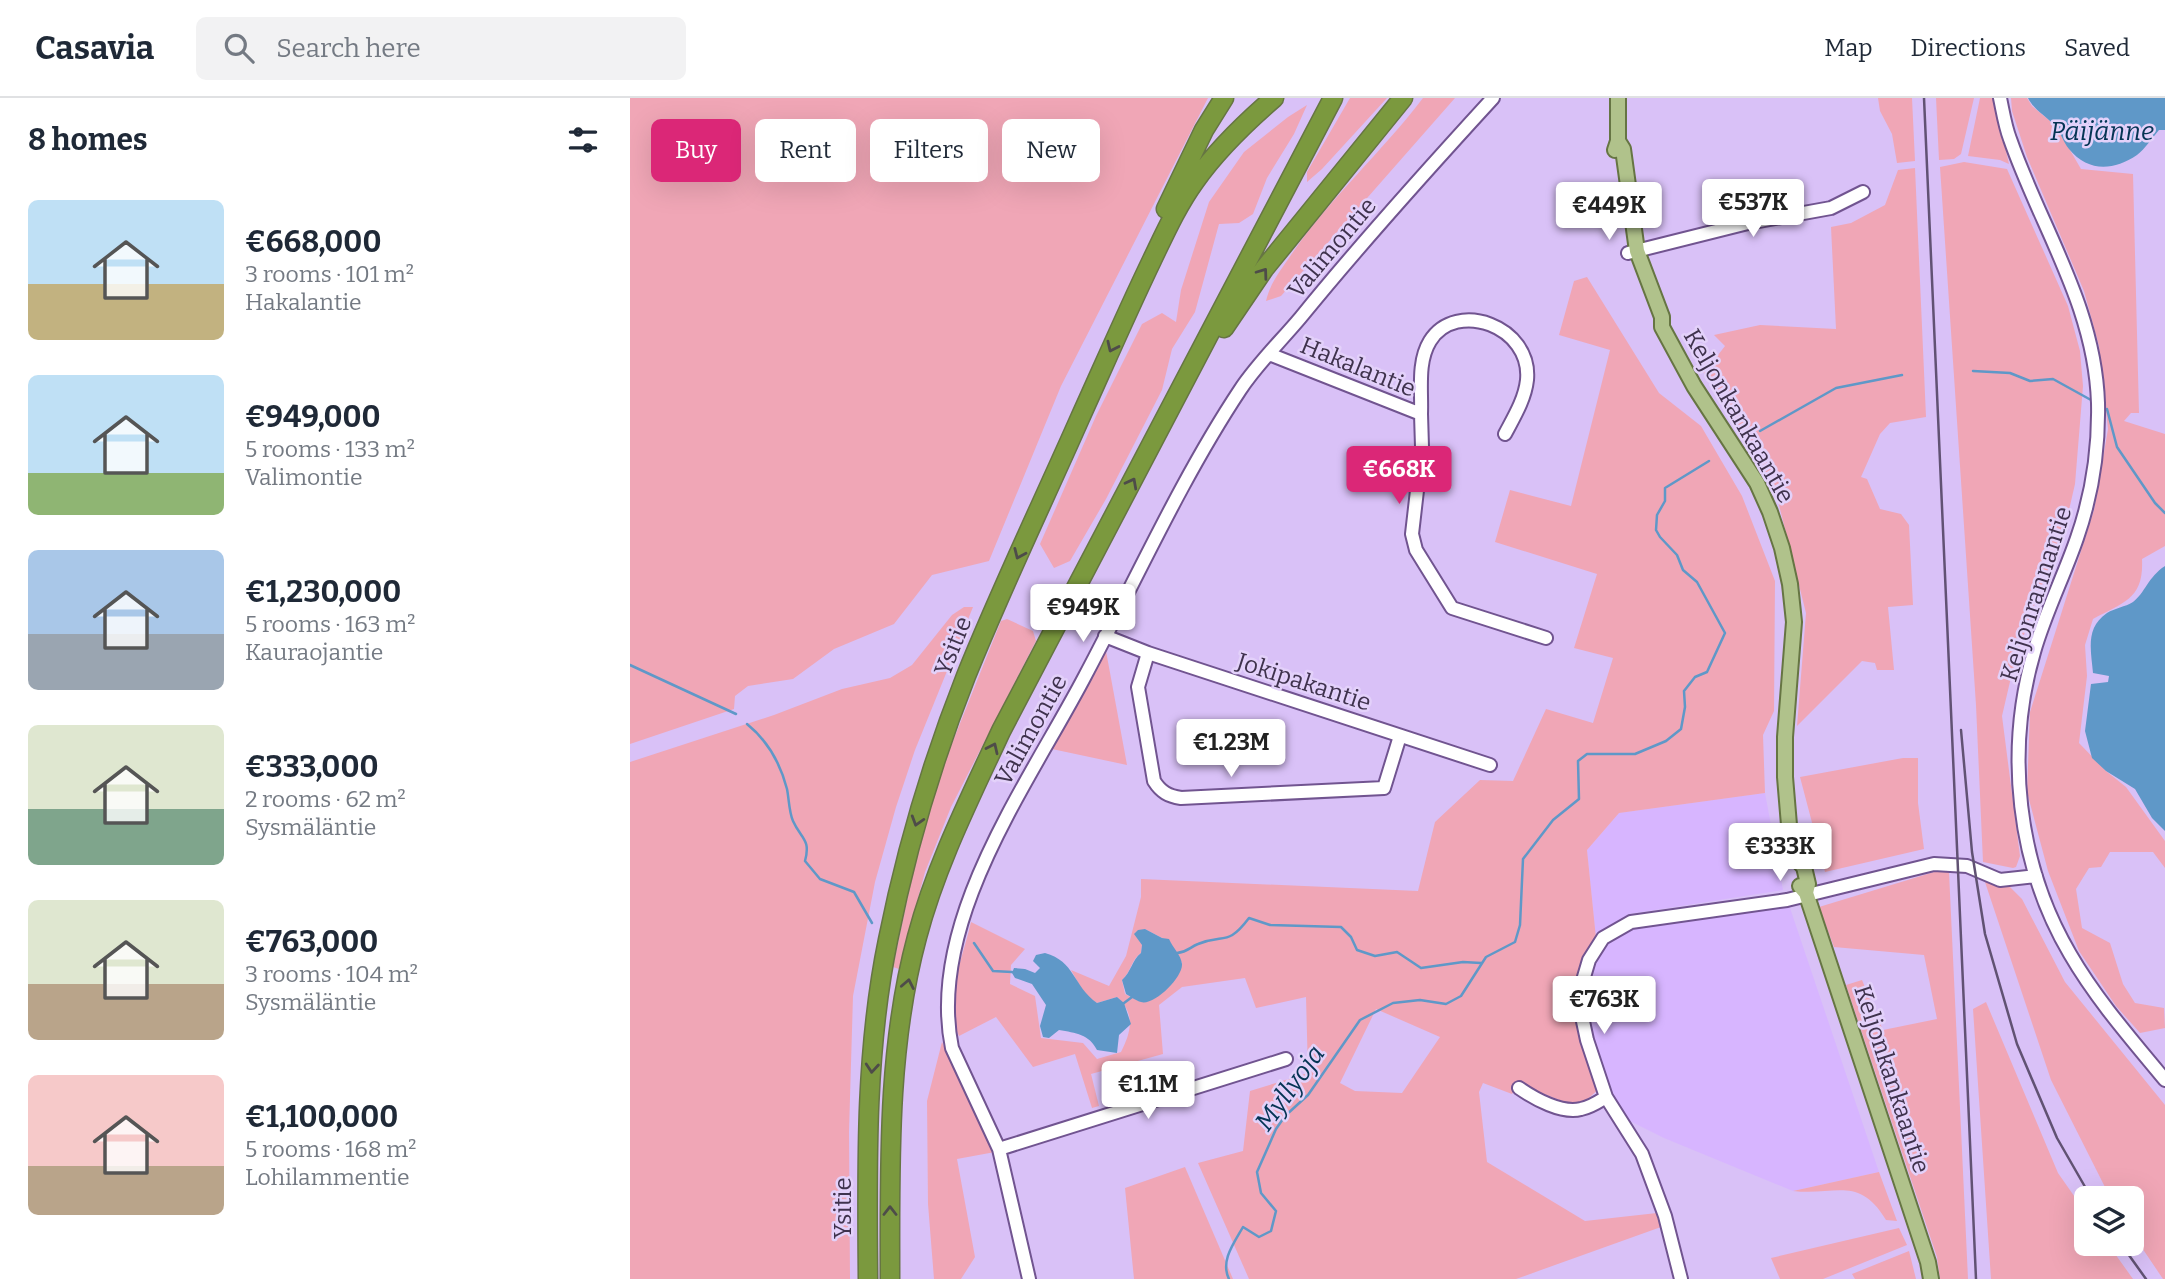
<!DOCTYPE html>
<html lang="en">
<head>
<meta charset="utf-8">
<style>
	body { margin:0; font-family:Bitter,serif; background:#f2f2f3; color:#1f2937; height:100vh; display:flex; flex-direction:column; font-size:26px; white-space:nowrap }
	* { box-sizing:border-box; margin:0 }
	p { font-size:23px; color:#747a83 }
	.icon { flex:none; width:38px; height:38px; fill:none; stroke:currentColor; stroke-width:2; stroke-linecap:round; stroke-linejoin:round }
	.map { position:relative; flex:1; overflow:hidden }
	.details { display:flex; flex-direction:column; background:#fff; width:630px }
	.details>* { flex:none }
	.top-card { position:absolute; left:21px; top:21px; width:665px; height:63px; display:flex; gap:14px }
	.buttons { position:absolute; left:1444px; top:1088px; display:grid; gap:14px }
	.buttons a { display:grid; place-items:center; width:70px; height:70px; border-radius:10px; background:#fff; box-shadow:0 7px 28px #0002; font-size:35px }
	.price { position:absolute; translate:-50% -60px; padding:0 16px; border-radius:7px; background:#fff; color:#222; font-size:23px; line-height:46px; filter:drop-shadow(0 2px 4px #0008) }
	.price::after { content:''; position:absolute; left:50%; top:42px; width:21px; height:16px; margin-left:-10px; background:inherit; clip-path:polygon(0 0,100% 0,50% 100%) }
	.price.current { background:#db2777; color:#fff }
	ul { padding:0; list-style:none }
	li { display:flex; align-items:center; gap:21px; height:175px; padding:0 28px }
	li span { display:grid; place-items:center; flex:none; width:196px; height:140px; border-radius:10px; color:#555 }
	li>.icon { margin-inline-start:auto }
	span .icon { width:84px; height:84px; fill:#fffc; stroke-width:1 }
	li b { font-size:30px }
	h2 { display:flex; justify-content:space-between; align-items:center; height:84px; padding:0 28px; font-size:30px }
	.chip { padding:0 24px; border-radius:10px; background:#fff; box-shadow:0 7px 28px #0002; font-size:24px; line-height:63px }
	.chip.current { background:#db2777; color:#fff }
	header { display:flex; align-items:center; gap:42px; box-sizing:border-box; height:98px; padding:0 35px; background:#fff; border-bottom:2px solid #e0e1e3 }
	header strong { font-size:33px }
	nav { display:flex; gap:38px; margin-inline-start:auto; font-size:24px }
	.search { width:490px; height:63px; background:#f2f2f3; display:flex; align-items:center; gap:18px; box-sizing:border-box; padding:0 24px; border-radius:10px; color:#747a83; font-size:26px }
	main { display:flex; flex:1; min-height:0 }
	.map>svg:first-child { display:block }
	.built { fill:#d7b5ff }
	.green { fill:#f0a6b6; fill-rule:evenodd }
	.water { fill:#5f98c8 }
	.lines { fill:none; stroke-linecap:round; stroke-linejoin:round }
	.stream { stroke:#5f98c8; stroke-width:2.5 }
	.minor-casing { stroke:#715490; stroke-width:16 }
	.major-casing { stroke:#667543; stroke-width:18 }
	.highway-casing { stroke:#667543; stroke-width:21 }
	.minor { stroke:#fff; stroke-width:12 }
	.major { stroke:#b0c28b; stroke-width:14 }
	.highway { stroke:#7b993e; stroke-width:18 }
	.rail { stroke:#615273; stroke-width:2.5 }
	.oneway { stroke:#4e4c49 }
	.labels { text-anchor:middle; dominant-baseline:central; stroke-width:5; stroke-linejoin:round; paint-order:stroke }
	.street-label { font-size:24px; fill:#3f324d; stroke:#e3d1fa }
	.water-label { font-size:26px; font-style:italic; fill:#053454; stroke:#e3d1fa }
</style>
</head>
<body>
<header>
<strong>Casavia</strong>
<div class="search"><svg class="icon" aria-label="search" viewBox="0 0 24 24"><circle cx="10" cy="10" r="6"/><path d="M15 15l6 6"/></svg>Search here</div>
<nav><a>Map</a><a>Directions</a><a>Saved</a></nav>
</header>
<main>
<section class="details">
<h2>8 homes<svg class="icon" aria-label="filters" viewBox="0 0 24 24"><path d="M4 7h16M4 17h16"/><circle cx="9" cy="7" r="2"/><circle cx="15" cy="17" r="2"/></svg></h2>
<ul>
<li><span style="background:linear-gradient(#bfe0f5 60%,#c2b280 0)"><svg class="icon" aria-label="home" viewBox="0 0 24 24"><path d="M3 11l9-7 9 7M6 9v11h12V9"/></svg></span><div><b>€668,000</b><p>3 rooms · 101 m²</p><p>Hakalantie</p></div></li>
<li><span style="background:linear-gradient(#bfe0f5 70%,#8fb573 0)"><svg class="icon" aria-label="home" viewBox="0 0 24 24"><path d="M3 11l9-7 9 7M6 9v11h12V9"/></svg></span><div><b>€949,000</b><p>5 rooms · 133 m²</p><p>Valimontie</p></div></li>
<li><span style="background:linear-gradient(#a9c7e8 60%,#9aa5b1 0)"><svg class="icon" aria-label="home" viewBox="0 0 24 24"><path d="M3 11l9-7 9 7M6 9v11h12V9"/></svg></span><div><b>€1,230,000</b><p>5 rooms · 163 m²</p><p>Kauraojantie</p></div></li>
<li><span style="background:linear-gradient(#dfe7d0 60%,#7fa58c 0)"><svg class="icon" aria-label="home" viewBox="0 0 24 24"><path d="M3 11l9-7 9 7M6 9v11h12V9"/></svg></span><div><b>€333,000</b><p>2 rooms · 62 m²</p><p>Sysmäläntie</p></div></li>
<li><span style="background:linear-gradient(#dfe7d0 60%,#b9a48a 0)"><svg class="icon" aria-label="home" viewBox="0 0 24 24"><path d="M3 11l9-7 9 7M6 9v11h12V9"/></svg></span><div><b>€763,000</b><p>3 rooms · 104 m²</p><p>Sysmäläntie</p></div></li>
<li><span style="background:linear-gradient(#f6c9c9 65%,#b9a48a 0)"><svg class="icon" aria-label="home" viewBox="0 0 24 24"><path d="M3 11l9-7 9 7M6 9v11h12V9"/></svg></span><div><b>€1,100,000</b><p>5 rooms · 168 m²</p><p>Lohilammentie</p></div></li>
</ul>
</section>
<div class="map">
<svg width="1535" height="1181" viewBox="0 0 1535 1181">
	<rect width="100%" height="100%" fill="#d9c1f7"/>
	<path class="built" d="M1135,695L1153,792L999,816L966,840L957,752L989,715Z
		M1159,807L1249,1074L1163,1093L1034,1040L1000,1023L982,997L962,942L957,914L956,889L964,863L976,844L1003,829Z"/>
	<path class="green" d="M0,0H578L431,288L359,463L302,477L264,526L204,551L163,581L118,588L105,598L104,611L0,646Z
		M720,0H757L692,71L677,84V74Z
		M793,0H825L651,198L636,203C640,185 651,172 661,157C700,100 752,54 793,0Z
		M1248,0H1282L1285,63L1267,65L1262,36L1250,13Z
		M1306,0H1344L1331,56L1324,61L1309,62Z
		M1350,0H1364L1379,66L1370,62L1338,58Z
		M1381,0H1397L1402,8L1426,28L1451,71L1503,76L1509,315H1501L1494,323L1535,336V448L1512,461C1514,501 1494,504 1463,521L1455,547L1457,578L1449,645L1476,673L1496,689L1535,743V770L1523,754H1480L1471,769L1459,770L1446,791L1452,830L1480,845L1493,886L1505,905L1534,910L1535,930L1510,935L1486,908L1449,853L1418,773L1397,694L1400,614L1464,412L1478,331L1469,248L1454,193L1397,59L1382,13Z
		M677,7L664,36L637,80L623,116L609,125L589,126L565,214L542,251L532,292L476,401L440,463L424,470L410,446L466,318L512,226L532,215L546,224L551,192L579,104L614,54L658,19Z
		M1334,64L1377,71L1438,208L1450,253L1453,288L1445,386L1436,425L1399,521L1382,575L1372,618L1390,758L1386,769L1383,770L1353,764L1346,607L1310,69Z
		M1285,70L1296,319L1260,325L1250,336L1231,379L1237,381L1250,411L1271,416L1279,427L1283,507L1258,509L1264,572H1247L1245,565L1232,563L1167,628L1176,515L1146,395L1083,286L1068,268L1088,257L1095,248L1084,237L1130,227L1206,231L1201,129L1221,125L1255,107L1268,72Z
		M957,179L1029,295L1071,328L1112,398L1145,483L1144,613L1133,637L1135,695L989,715L957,752L966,840L952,861L946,888L969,991L953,1005L945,1008L888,986L882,996L853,985L849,994L857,1064L955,1123L1027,1115L1031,1129L886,1181H619L568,1065L613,1053L620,993L678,975L676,899L626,910L615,880L552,889L529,907L533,956L461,976L469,1008L462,1010L445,956L403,969L366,919L329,938C313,903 333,860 341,824L395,851L381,867L380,886L405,898L411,940L453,945L467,961L491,954C501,934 506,916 487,899L467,905L455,897L441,872L479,888L496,858L511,799V781L788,793L805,724L850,682L883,683L916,611L963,625L983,560L944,550L967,476L865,444L880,392L941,408L980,252L929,237L944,183ZM515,831L532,840L539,842L552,865L511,904L495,896L492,882C501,874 501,862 511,855L512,847L505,835ZM746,911L810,939L772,995L725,993L710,985Z
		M334,509H343L285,652L266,709L245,784L223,898L219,1034L220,1181H0V664L144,617L212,591L260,580L282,567L322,517Z
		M377,521L403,533L406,543L321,709L295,774L269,871L263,869L287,755L315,663L371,523Z
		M476,553L497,667L422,651Z
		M1273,660H1288V705L1294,751L1195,774L1170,679Z
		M1304,774H1319L1338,1181H1310L1307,1159L1216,887L1232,882L1253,932L1307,921L1294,857L1204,849L1189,809Z
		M1355,784L1380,789L1392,801L1435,884L1535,1007V1181H1533L1502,1135V1101H1481L1421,982Z
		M1356,904L1428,1075L1456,1115V1146H1478L1503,1181H1361L1343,911Z
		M312,944L365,1054L327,1061L345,1159L331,1181H304L298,1106L297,1003Z
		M555,1069L603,1181H504L495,1090Z
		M1249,1074L1267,1123L1256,1122C1229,1077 1205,1098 1163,1093Z
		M1269,1130L1277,1147L1193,1181H1150L1141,1160Z
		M1279,1153L1286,1181H1225L1222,1176Z"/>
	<path class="water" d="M1398,0H1535V32H1529C1522,40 1515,51 1507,57C1483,73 1458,74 1439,51C1433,44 1431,34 1424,27C1415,17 1404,12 1398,0Z
		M1535,468V733L1522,720L1505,691L1476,673L1462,660L1455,633L1461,586L1478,584L1479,578L1463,575C1461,552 1455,530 1477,515C1485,510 1495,509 1503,504C1515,495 1518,479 1535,468Z
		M515,831L532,840L539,841C543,850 551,857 552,866C553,879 524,908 511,904C506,903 500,898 496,896L492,882C501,874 502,862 511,855L512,847L504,836L508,832Z
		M415,855C445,863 443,888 467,905L487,899L494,905L501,926L489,937L487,955L467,952C459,936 446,935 429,932L419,940L413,939L410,928L416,907L402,886L385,880L382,875L384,870L395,871L405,875L410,870L403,863L406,857Z"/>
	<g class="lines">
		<path class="stream" d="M1343,273L1380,275L1400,283L1423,281L1461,302
			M1477,311L1487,349L1525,405L1535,415
			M1130,333L1206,290L1272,277
			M0,567L106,616
			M117,626C138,643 150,664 157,691C159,701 159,714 163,723C171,741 181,741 175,763L190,781L224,794L242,825
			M344,845L363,873L382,874
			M547,855C558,854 560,849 568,846C595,835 597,849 619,820L640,827L711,829L721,839L727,852L745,858L767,854L791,870L833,864L851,865
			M494,905L502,899
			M599,1181C590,1163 604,1145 613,1129L629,1139L641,1133L646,1113L631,1095L627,1074L646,1031L655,1018L678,997L730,922L763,905L790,902L816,906L831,898L856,859L885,844L890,827L893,761L923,722L949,701L948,663L957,656H1005L1036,643L1051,631L1055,609L1054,593L1065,579L1077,574L1095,535L1067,484L1053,472L1047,457L1030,439L1026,432L1027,417L1035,403V390L1079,363"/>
		<defs>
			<path id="minor" d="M1370,0C1373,14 1375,28 1380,41C1411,130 1465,208 1468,305C1469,351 1462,397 1447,440C1434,478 1415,515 1404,554C1375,653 1387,766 1440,856C1466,901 1502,942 1535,982
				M998,155L1118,125L1201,110L1233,94
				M639,256L791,316L792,349L782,436L786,452L822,510L916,540
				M791,316C792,293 787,264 800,243C826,201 902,228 897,282C895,301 884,319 875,336
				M475,538L518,555L860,667
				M518,555L508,589L524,683C531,694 538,698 551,700L754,690L770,638
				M889,990C905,1001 932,1016 951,1011C961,1009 968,1004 976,999
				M369,1051L656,961
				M399,1181L369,1051L322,950C296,824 399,685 455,578C505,484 551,381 610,292C627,266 651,243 671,219C732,144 797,72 863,0
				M1051,1181L1035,1118L1012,1056L976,999L957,942L951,914V889L959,862L973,840L1001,824L1157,802L1304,766L1337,768L1370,782L1406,778"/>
			<path id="major" d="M988,43L993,51L1007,153L1032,219V229L1064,288L1127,385L1140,414L1152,450L1160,486L1164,524L1155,639V679L1159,727L1167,762L1174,769L1178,786L1176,795
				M985,52L988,43V0
				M1170,788L1176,795L1298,1164L1301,1181"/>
			<path id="highway" d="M536,111L574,32L594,0
				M594,230L634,171L773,0
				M238,1181C237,1068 235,953 258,842C276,752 302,664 336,578C371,491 412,406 450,320C474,267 497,214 522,162C535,135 547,108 565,83C587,52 615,25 644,0
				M260,1181C260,1067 257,950 287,839C306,767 340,700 371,633L703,0"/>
		</defs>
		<use href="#minor" class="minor-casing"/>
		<use href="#major" class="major-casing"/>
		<use href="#highway" class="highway-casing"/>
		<use href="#minor" class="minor"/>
		<use href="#major" class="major"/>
		<use href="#highway" class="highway"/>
		<path class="rail" d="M1294,0L1346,1181
			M1331,632L1342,754L1355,836L1387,946L1427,1040L1462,1101
			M1491,1146L1516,1181"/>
	</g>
	<defs><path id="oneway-chevron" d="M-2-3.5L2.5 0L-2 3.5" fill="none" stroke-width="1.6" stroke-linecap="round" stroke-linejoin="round" transform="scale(1.75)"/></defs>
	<g class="oneway">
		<use href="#oneway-chevron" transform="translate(633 175) rotate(-54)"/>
		<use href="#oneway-chevron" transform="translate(482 249) rotate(115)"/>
		<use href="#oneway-chevron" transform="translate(502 385) rotate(-62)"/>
		<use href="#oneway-chevron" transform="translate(389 456) rotate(114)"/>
		<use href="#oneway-chevron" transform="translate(363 650) rotate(-65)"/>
		<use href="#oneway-chevron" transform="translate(287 723) rotate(107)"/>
		<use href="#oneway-chevron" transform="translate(278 886) rotate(-79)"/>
		<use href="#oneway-chevron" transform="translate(242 970) rotate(95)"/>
		<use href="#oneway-chevron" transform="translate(260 1113) rotate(-90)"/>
	</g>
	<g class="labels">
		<g class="street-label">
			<text transform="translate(702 150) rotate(-50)">Valimontie</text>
			<text transform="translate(728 269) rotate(22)">Hakalantie</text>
			<text transform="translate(1109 318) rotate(60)">Keljonkankaantie</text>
			<text transform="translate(1406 496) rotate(-72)">Keljonrannantie</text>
			<text transform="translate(323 548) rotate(-68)">Ysitie</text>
			<text transform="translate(674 584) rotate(18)">Jokipakantie</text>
			<text transform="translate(401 632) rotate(-61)">Valimontie</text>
			<text transform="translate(1262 981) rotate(72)">Keljonkankaantie</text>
			<text transform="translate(213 1110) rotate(-90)">Ysitie</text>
		</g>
		<g class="water-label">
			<text x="1472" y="33">Päijänne</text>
			<text transform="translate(660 990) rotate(-54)">Myllyoja</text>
		</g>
	</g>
</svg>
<div class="buttons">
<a><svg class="icon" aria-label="layers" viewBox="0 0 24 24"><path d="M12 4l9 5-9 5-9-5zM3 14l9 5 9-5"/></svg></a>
</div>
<b class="price" style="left:1123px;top:141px">€537K</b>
<b class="price" style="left:979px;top:144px">€449K</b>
<b class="price current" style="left:769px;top:408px">€668K</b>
<b class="price" style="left:453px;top:546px">€949K</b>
<b class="price" style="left:601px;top:681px">€1.23M</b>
<b class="price" style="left:1150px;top:785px">€333K</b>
<b class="price" style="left:974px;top:938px">€763K</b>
<b class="price" style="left:518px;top:1023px">€1.1M</b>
<div class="top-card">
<a class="chip current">Buy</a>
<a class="chip">Rent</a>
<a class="chip">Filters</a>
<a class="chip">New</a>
</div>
</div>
</main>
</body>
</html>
